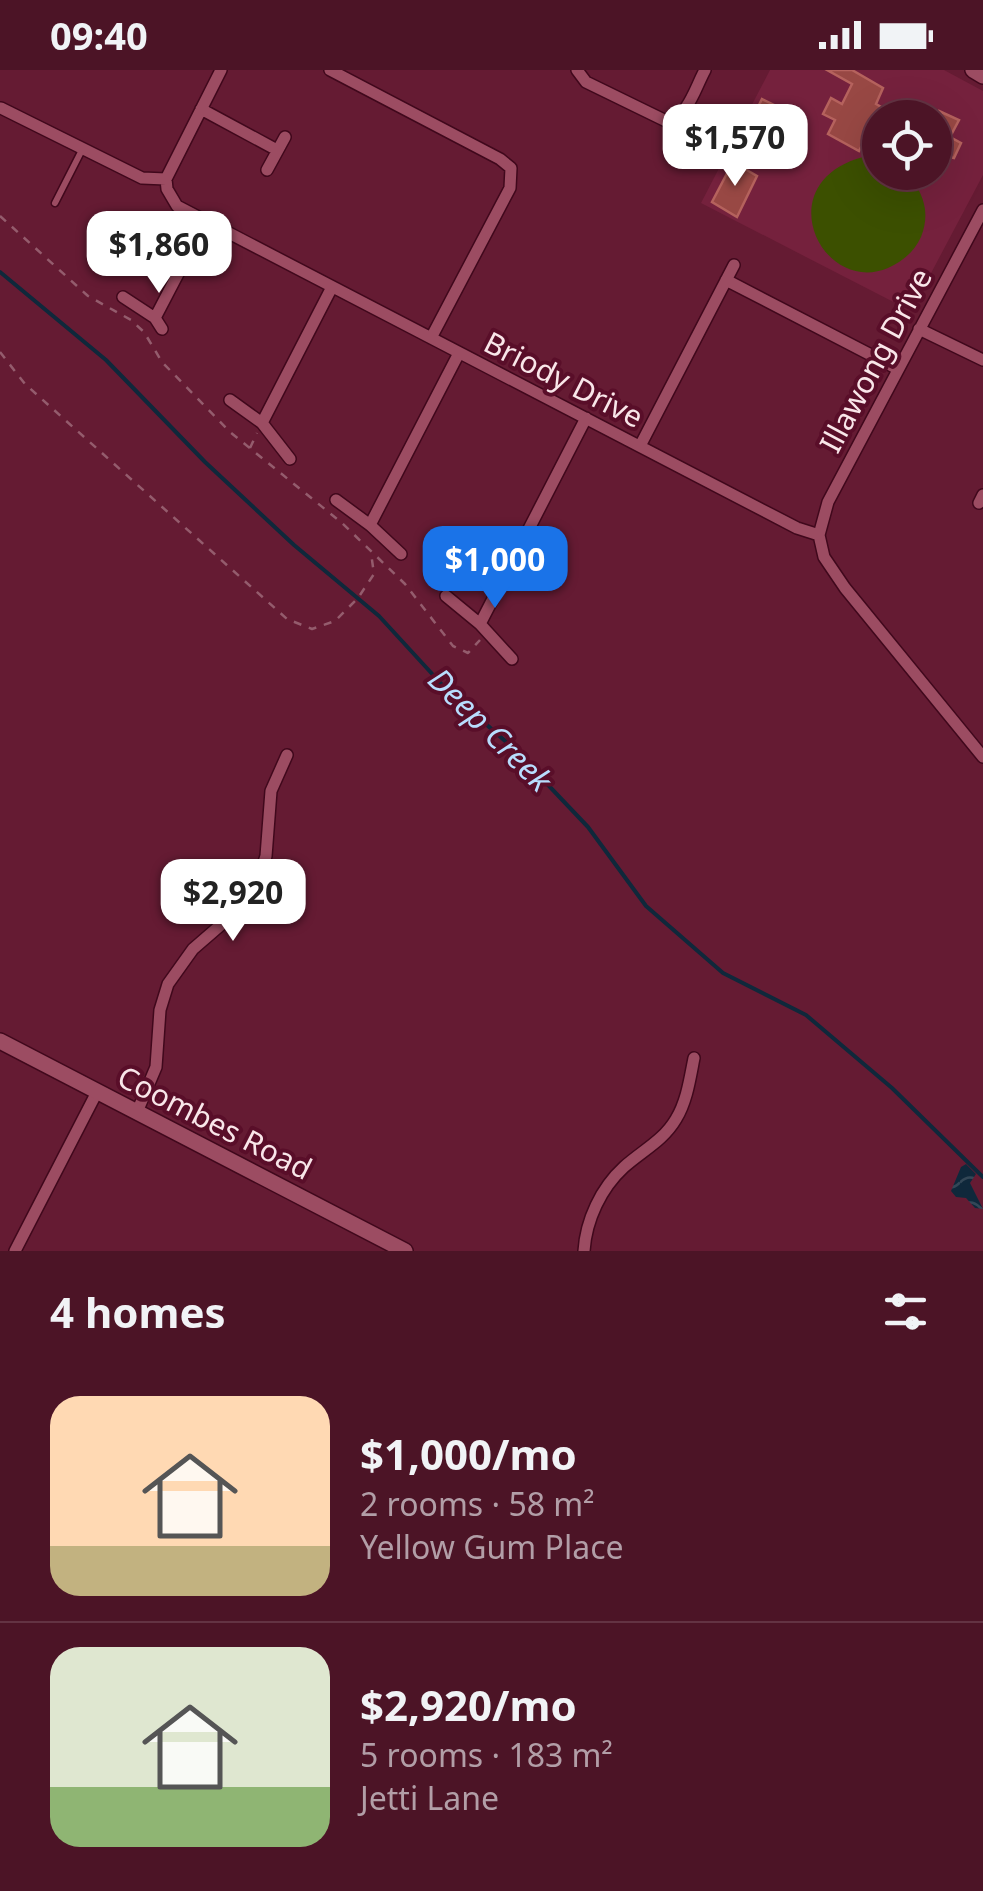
<!DOCTYPE html>
<html lang="en">
<head>
<meta charset="utf-8">
<style>
	body { margin:0; font-family:"Noto Sans",sans-serif; background:#562132; color:#f1f3f6; height:100vh; display:flex; flex-direction:column; font-size:38px; white-space:nowrap }
	* { box-sizing:border-box; margin:0 }
	p { font-size:32px; color:#b29ea7 }
	.icon { flex:none; width:55px; height:55px; fill:none; stroke:currentColor; stroke-width:2; stroke-linecap:round; stroke-linejoin:round }
	.map { position:relative; height:1181px; overflow:hidden }
	.sheet { display:flex; flex-direction:column; background:#4c1426; flex:1 }
	.sheet>* { flex:none }
	.tools { position:absolute; left:862px; top:30px; display:grid; gap:20px }
	.tools a { display:grid; place-items:center; width:90px; height:90px; border-radius:50%; background:#4c1426; box-shadow:0 10px 40px #0002,0 0 0 2px #633343; font-size:50px }
	.price { position:absolute; translate:-50% -85px; padding:0 22px; border-radius:20px; background:#fff; color:#222; font-size:32px; line-height:65px; filter:drop-shadow(0 2px 5px #0008) }
	.price::after { content:''; position:absolute; left:50%; top:60px; width:30px; height:22px; margin-left:-15px; background:inherit; clip-path:polygon(0 0,100% 0,50% 100%) }
	.price.on { background:#1a73e8; color:#fff }
	ul { padding:0; list-style:none }
	li { display:flex; align-items:center; gap:30px; height:250px; padding:0 50px }
	li+li { border-top:2px solid #633343 }
	li span { display:grid; place-items:center; flex:none; width:280px; height:200px; border-radius:30px; color:#555 }
	li>.icon { margin-inline-start:auto }
	span .icon { width:120px; height:120px; fill:#fffc; stroke-width:1 }
	li b { font-size:42px }
	h2 { display:flex; justify-content:space-between; align-items:center; height:120px; padding:0 50px; font-size:42px }
	.status { display:flex; justify-content:space-between; align-items:center; height:70px; padding:0 50px; background:#4c1426; direction:ltr }
	.status svg { height:28px; fill:currentColor }
	.map>svg:first-child { display:block }
	.built { fill:#75213d; fill-rule:evenodd }
	.green { fill:#3c5000 }
	.water { fill:url(#water-waves) }
	.lines { fill:none; stroke-linecap:round; stroke-linejoin:round }
	.stream { stroke:#0f283b; stroke-width:4 }
	.building { fill:#984844; stroke:#b5625d; stroke-width:2.5 }
	.service-casing { stroke:#40081c; stroke-width:9 }
	.minor-casing { stroke:#40081c; stroke-width:14 }
	.tertiary-casing { stroke:#40081c; stroke-width:18 }
	.path { stroke:#945c6d; stroke-width:2.5; stroke-dasharray:8 8; stroke-linecap:butt }
	.service { stroke:#9c4c62; stroke-width:6 }
	.minor { stroke:#9c4c62; stroke-width:11 }
	.tertiary { stroke:#9c4c62; stroke-width:15 }
	.labels { text-anchor:middle; dominant-baseline:central; stroke-width:8; stroke-linejoin:round; paint-order:stroke }
	.street-label { font-size:30px; fill:#f9e6e9; stroke:#590e29 }
	.water-label { font-size:32px; font-style:italic; fill:#b8ddfd; stroke:#590e29 }
</style>
</head>
<body>
<div class="status"><b>09:40</b><svg viewBox="0 0 49 12"><path d="M0 12V9h3v3zM5 12V6h3v6zM10 12V3h3v9zM15 12V0h3v12zM26 1h20v11H26zM47 4h2v5h-2z"/></svg></div>
<div class="map">
<svg width="983" height="1181" viewBox="0 0 983 1181">
	<defs>
		<pattern id="water-waves" width="16" height="10" patternUnits="userSpaceOnUse" patternTransform="scale(2.5)"><rect width="16" height="10" fill="#0f283b"/><path d="M0 5q4-4 8 0t8 0" fill="none" stroke="#334757"/></pattern>
	</defs>
	<rect width="100%" height="100%" fill="#651b33"/>
	<path class="built" d="M770,0H944L983,21V105L911,241L701,133ZM880,48H935V102H880Z"/>
	<path class="green" d="M863,87L880,88V102L907,103C923,123 931,141 921,167C914,182 903,191 888,198C822,226 767,113 863,87Z"/>
	<path class="water" d="M966,1094L976,1104L970,1113L983,1139L975,1138L966,1128L956,1127L951,1121L961,1097Z"/>
	<g class="lines">
		<path class="stream" d="M0,202L106,290L205,392L294,475L379,546L446,619L512,677L588,757L646,836L723,903L806,945L892,1018L983,1107"/>
	</g>
	<path class="building" d="M827,0H852L883,18L876,34L901,48H880V60L872,56L859,81L828,64L835,50L823,44L831,28L842,34L852,14Z
		M762,29L774,35L792,61L789,68L783,65L776,94L734,85Z
		M939,41L959,50L950,67L961,73L954,88L935,83V50Z
		M733,92L757,106L737,147L712,132Z"/>
	<g class="lines">
		<defs>
			<path id="service" d="M55,133L83,78"/>
			<path id="minor" d="M221,0L166,109L167,119L177,136L797,458L819,465
				M330,0L500,89L511,98L510,118L431,268
				M577,0L586,12L666,51C688,48 695,18 705,0
				M1,38L142,108L166,109
				M201,39L277,80
				M267,100L285,67
				M983,140L828,432L819,465L824,487L845,518L983,687
				M726,210L898,299
				M123,227L155,248L162,259
				M155,248L205,152
				M919,259L983,290
				M230,330L262,353L290,389
				M262,353L332,217
				M640,376L734,195
				M336,430L370,455L401,484
				M979,433L983,425
				M370,455L459,283
				M446,526L480,554L512,589
				M480,554L586,348
				M137,1042L156,997L160,940L168,914L193,879L245,834L258,811L266,786L271,721L287,685
				M15,1181L97,1022
				M584,1181C586,1150 601,1118 624,1097C643,1080 663,1071 676,1049C687,1031 690,1008 694,988"/>
			<path id="tertiary" d="M973,0L983,6
				M0,971L405,1181"/>
		</defs>
		<use href="#service" class="service-casing"/>
		<use href="#minor" class="minor-casing"/>
		<use href="#tertiary" class="tertiary-casing"/>
		<path class="path" d="M0,146L88,226L131,250L144,262L162,292L230,362L342,453L405,514L453,576L468,583L480,570
			M0,282L25,314L287,549L312,559L335,551L358,528L374,504L371,483
			M250,378L257,363"/>
		<use href="#service" class="service"/>
		<use href="#minor" class="minor"/>
		<use href="#tertiary" class="tertiary"/>
	</g>
	<g class="labels">
		<g class="street-label">
			<text transform="translate(875 290) rotate(-62)">Illawong Drive</text>
			<text transform="translate(564 309) rotate(27)">Briody Drive</text>
			<text transform="translate(215 1052) rotate(27)">Coombes Road</text>
		</g>
		<g class="water-label">
			<text transform="translate(491 659) rotate(45)">Deep Creek</text>
		</g>
	</g>
</svg>
<div class="tools">
<a><svg class="icon" aria-label="locate" viewBox="0 0 24 24"><circle cx="12" cy="12" r="6"/><path d="M12 2v4M12 18v4M2 12h4M18 12h4"/></svg></a>
</div>
<b class="price" style="left:735px;top:119px">$1,570</b>
<b class="price" style="left:159px;top:226px">$1,860</b>
<b class="price on" style="left:495px;top:541px">$1,000</b>
<b class="price" style="left:233px;top:874px">$2,920</b>
</div>
<section class="sheet">
<h2>4 homes<svg class="icon" aria-label="filters" viewBox="0 0 24 24"><path d="M4 7h16M4 17h16"/><circle cx="9" cy="7" r="2"/><circle cx="15" cy="17" r="2"/></svg></h2>
<ul>
<li><span style="background:linear-gradient(#ffd9b3 75%,#c2b280 0)"><svg class="icon" aria-label="home" viewBox="0 0 24 24"><path d="M3 11l9-7 9 7M6 9v11h12V9"/></svg></span><div><b>$1,000/mo</b><p>2 rooms · 58 m²</p><p>Yellow Gum Place</p></div></li>
<li><span style="background:linear-gradient(#dfe7d0 70%,#8fb573 0)"><svg class="icon" aria-label="home" viewBox="0 0 24 24"><path d="M3 11l9-7 9 7M6 9v11h12V9"/></svg></span><div><b>$2,920/mo</b><p>5 rooms · 183 m²</p><p>Jetti Lane</p></div></li>
</ul>
</section>
</body>
</html>
